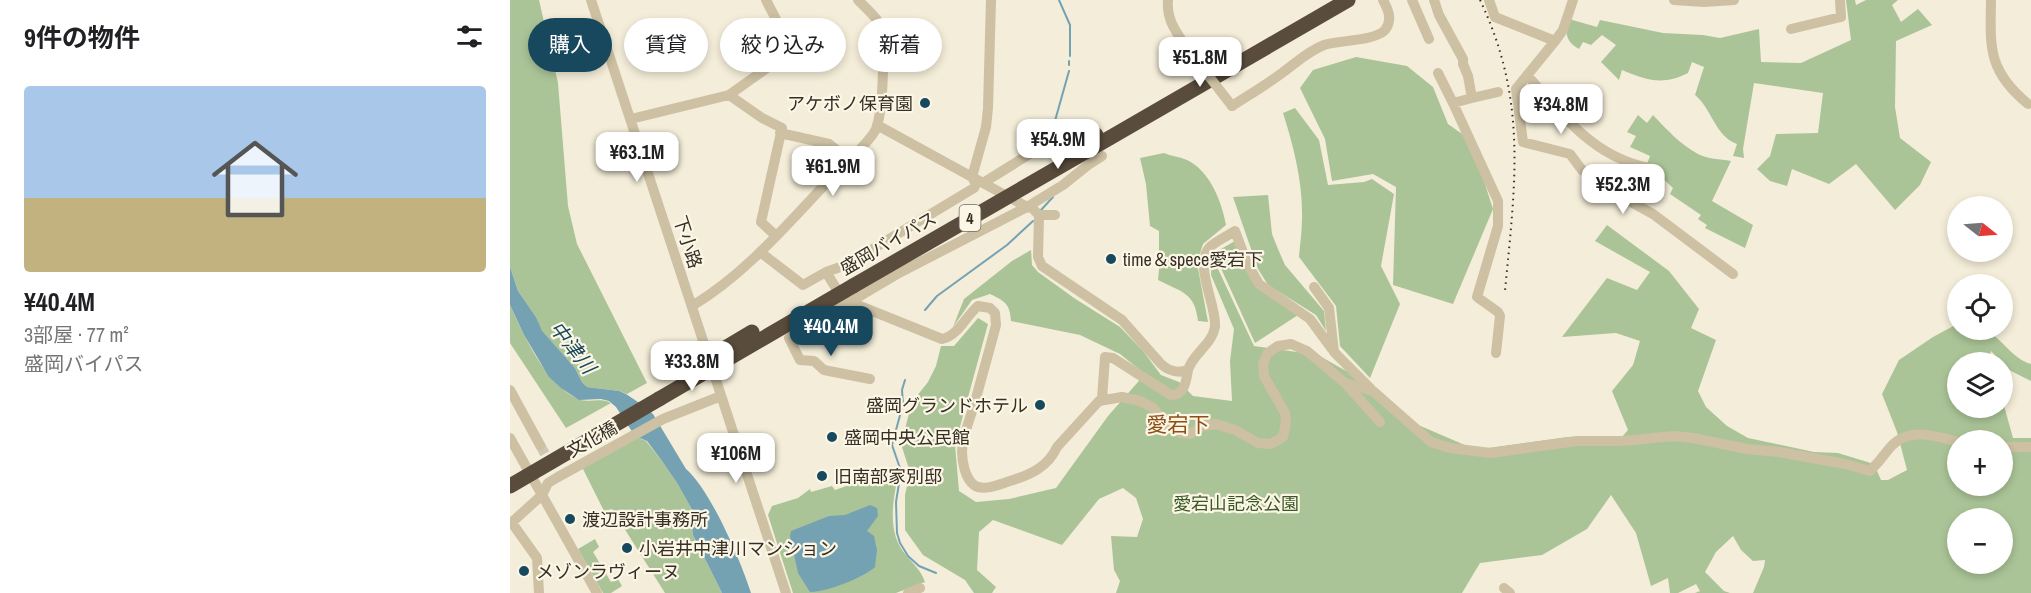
<!DOCTYPE html>
<html lang="ja">
<head>
<meta charset="utf-8">
<style>
	body { margin:0; font-family:"Archivo Narrow","Noto Sans JP",sans-serif; background:#f6f6f6; color:#202124; height:100vh; display:flex; flex-direction:column; font-size:22px; white-space:nowrap }
	* { box-sizing:border-box; margin:0 }
	p { font-size:20px; color:#757577 }
	.icon { flex:none; width:33px; height:33px; fill:none; stroke:currentColor; stroke-width:2; stroke-linecap:round; stroke-linejoin:round }
	.map { position:relative; flex:1; overflow:hidden }
	.details { display:flex; flex-direction:column; background:#fff; width:510px }
	.details>* { flex:none }
	.top-card { position:absolute; left:18px; top:18px; width:570px; height:54px; display:flex; gap:12px }
	.needle { width:39px; rotate:107deg }
	.buttons { position:absolute; left:1437px; top:196px; display:grid; gap:12px }
	.buttons a { display:grid; place-items:center; width:66px; height:66px; border-radius:50%; background:#fff; box-shadow:0 3px 9px #0003; font-size:30px }
	.price { position:absolute; translate:-50% -51px; padding:0 14px; border-radius:12px; background:#fff; color:#222; font-size:20px; line-height:39px; filter:drop-shadow(0 2px 3px #0008) }
	.price::after { content:''; position:absolute; left:50%; top:36px; width:18px; height:14px; margin-left:-9px; background:inherit; clip-path:polygon(0 0,100% 0,50% 100%) }
	.price.on { background:#18485d; color:#fff }
	ul { padding:0; list-style:none }
	li { display:grid; align-content:center; gap:12px; height:318px; padding:0 24px }
	li span { display:grid; place-items:center; height:186px; border-radius:6px; color:#555 }
	li>.icon { margin-inline-start:auto }
	span .icon { width:108px; height:108px; fill:#fffc; stroke-width:1 }
	li b { font-size:26px }
	h2 { display:flex; justify-content:space-between; align-items:center; height:72px; padding:0 24px; font-size:26px }
	.pill { padding:0 21px; border-radius:27px; background:#fff; box-shadow:0 3px 9px #0003; font-size:21px; line-height:54px }
	.pill.on { background:#18485d; color:#fff }
	main { display:flex; flex:1; min-height:0 }
	.map>svg:first-child { display:block }
	.green { fill:#abc497; fill-rule:evenodd }
	.water { fill:#75a2b3 }
	.lines { fill:none; stroke-linecap:round; stroke-linejoin:round }
	.stream { stroke:#75a2b3; stroke-width:2 }
	.minor-tunnel { stroke:#cec7b5; stroke-width:10; stroke-dasharray:10 5; stroke-linecap:butt }
	.minor { stroke:#cdc0a3; stroke-width:10 }
	.highway { stroke:#594c3c; stroke-width:15 }
	.rail { stroke:#372f26; stroke-width:2; stroke-dasharray:1.5 4.5; stroke-linecap:butt }
	.minor-bridge { stroke:#cdc0a3; stroke-width:10 }
	.highway-bridge { stroke:#594c3c; stroke-width:15 }
	.poi-dot { fill:#18485d; stroke:#fbf6e5; stroke-width:2 }
	.labels { text-anchor:middle; dominant-baseline:central; stroke-width:4.5; stroke-linejoin:round; paint-order:stroke }
	.shield { fill:#fbf6e5; stroke:#726b5f; stroke-width:1.5 }
	.shield-label { font-size:16px; font-weight:bold; fill:#372f26 }
	.poi-label { font-size:18px; fill:#372f26; stroke:#fbf6e5; text-anchor:start }
	.street-label { font-size:18px; fill:#372f26; stroke:#fbf6e5 }
	.park-label { font-size:18px; fill:#3b5827; stroke:#fbf6e5 }
	.water-label { font-size:20px; font-style:italic; fill:#18485d; stroke:#fbf6e5 }
	.quarter-label { font-size:21px; fill:#8e4f17; stroke:#fbf6e5 }
</style>
</head>
<body>
<main>
<section class="details">
<h2>9件の物件<svg class="icon" aria-label="filters" viewBox="0 0 24 24"><path d="M4 7h16M4 17h16"/><circle cx="9" cy="7" r="2"/><circle cx="15" cy="17" r="2"/></svg></h2>
<ul>
<li><span style="background:linear-gradient(#a9c7e8 60%,#c2b280 0)"><svg class="icon" aria-label="home" viewBox="0 0 24 24"><path d="M3 11l9-7 9 7M6 9v11h12V9"/></svg></span><div><b>¥40.4M</b><p>3部屋 · 77 m²</p><p>盛岡バイパス</p></div></li>
</ul>
</section>
<div class="map">
<svg width="1521" height="593" viewBox="0 0 1521 593">
	<rect width="100%" height="100%" fill="#f4edd9"/>
	<path class="green" d="M0,0H29L48,83L58,206L67,244L137,383L117,394L109,391L77,387L72,382L65,368L31,331L26,317L8,291L0,267Z
		M1336,0H1345L1346,5L1356,0H1388L1382,5L1391,22L1408,9L1422,25L1386,41L1385,107L1390,138L1421,162L1410,185L1385,210L1346,164L1319,184L1282,169L1277,186L1260,181L1247,169L1260,156L1266,134L1308,133L1313,93L1244,83L1233,149L1234,158L1223,156L1227,144C1205,136 1202,109 1185,95L1194,67L1182,62L1178,73C1152,86 1137,80 1112,70L1109,80L1091,62L1106,45L1092,35L1081,45L1073,42L1069,49C1055,41 1055,33 1059,19L1087,27L1090,20L1153,33L1193,35L1210,38L1249,29L1251,62L1291,63L1341,40Z
		M846,57L897,66L923,87L938,124L955,136L974,181L983,209L943,304L883,285L886,187L863,174L822,181L815,139L790,88L803,70Z
		M785,108L809,140L818,185L854,182L862,179L884,194L871,266L890,304L860,378L830,346L826,306L789,257C790,244 792,232 792,219C793,184 784,147 773,113Z
		M1128,115L1137,123L1143,115C1156,129 1171,145 1188,154C1198,159 1210,159 1221,161L1202,201L1243,225L1235,248L1195,228L1197,225L1188,219L1191,215L1160,194L1163,188L1137,164L1140,156L1120,147L1126,136L1117,132Z
		M654,153C661,156 670,157 677,160C700,171 712,202 716,225L693,244L687,263L698,322L688,321C685,292 671,292 648,280L649,269V231L640,226L636,184L630,158Z
		M758,195L762,234L768,249L775,265L814,311L816,331L806,315L758,285L748,269L723,197Z
		M1097,225L1159,271L1189,309L1181,328L1206,340L1188,391L1196,407L1217,426L1238,438L1304,452L1328,453L1364,464L1371,480H1378L1397,470L1387,432L1372,394L1389,360L1423,337L1447,324L1448,330C1455,330 1465,328 1473,330C1490,334 1500,358 1521,364V381L1501,371L1481,351L1479,357L1481,363H1448V408H1492L1493,402L1503,438H1521V593H1243L1254,567L1255,560L1243,561L1231,550L1223,536L1206,552L1195,572L1214,591L1220,593H1185L1190,591L1186,584L1168,593H1160L1158,578L1141,586L1126,533L1101,495L1077,529L1032,555L970,563L952,593H606L610,581L604,570L601,536L627,537L633,519L626,498L613,488L589,499L552,545L483,520L469,532L467,570L486,587L482,593H464L455,580L413,555L395,530V495L400,472L391,444L402,402L418,382L426,366L431,346H444L468,318L478,324L445,445L449,491L466,502L499,499L546,488L598,416L635,374L610,354L570,335L501,321C500,304 495,301 480,294L462,300L443,327L454,299L502,261L521,250L522,265L528,272L564,298L610,327L633,351L651,375L669,382L683,396L722,401L720,361L724,329L701,275L702,256L744,346L808,355L859,384L906,424L957,446L971,449L1058,437L1111,438L1118,430L1102,391L1123,365L1130,341L1106,333L1052,337L1097,278L1127,290L1140,272L1085,241ZM1448,441H1492V486H1448ZM1448,519H1492V564H1448Z
		M725,241L735,269L788,315L745,343L704,253Z
		M0,305C14,336 34,381 66,398C76,404 90,397 101,403L56,428L0,343Z
		M127,437L136,441L152,461L167,483L185,515L182,528L183,535L212,593H155L102,509L94,511L72,467Z
		M379,471L387,481C382,505 378,535 396,555C403,564 411,570 415,582L386,593H283L258,515L262,506L288,498L300,489L301,492L322,486L325,490Z
		M85,539L89,547L83,552L101,582L108,579L112,586L101,593H93L68,549Z"/>
	<path class="water" d="M0,267L8,291L26,317L32,331L65,368L72,382L77,387L109,391L116,394L131,404L143,414L176,469C200,489 231,561 241,593H212L183,535L182,528L185,515L167,483L152,461L137,441L125,436L106,407L99,401L91,399L69,400L51,388L39,377L14,335L0,305Z
		M360,505L367,508L368,516L357,531L364,536L367,550L365,567C355,577 314,593 300,592L288,573L280,536L281,531L319,516L335,515Z"/>
	<g class="lines">
		<path class="stream" d="M549,0L560,25V56
			M559,65V61
			M541,135L559,71
			M531,210L543,197
			M415,310L427,296L497,245L523,221
			M395,380L392,390L393,404L382,445L391,471L386,502L387,533L390,543L398,556L409,566L426,573"/>
		<path class="minor-tunnel" d="M30,445L44,470"/>
		<path class="minor" d="M81,0L276,593
			M658,0C656,21 668,35 680,52
			M902,0L919,39
			M924,0L929,15L953,59V64L958,76L962,98L988,92
			M979,0L985,17L1045,41L1006,89L1013,142L1060,154L1072,170L1092,186L1143,214L1223,274
			M1164,0L1194,2L1224,0
			M1481,0C1480,48 1478,71 1518,104
			M1281,29L1331,17L1330,0
			M1045,41L1053,30L1063,0
			M928,73L943,103L962,98
			M1017,75C1055,118 1087,161 1146,169
			M219,95L252,118L272,128L251,222L265,235
			M943,103L988,201V226L967,297L988,312L990,316L986,353
			M722,106C739,95 756,85 772,73C786,63 798,51 814,45C830,40 865,41 875,30C883,20 878,9 873,0
			M121,119L219,95L271,58L281,48L256,0
			M270,133L319,144L339,160
			M473,183L547,137
			M517,207L522,208L529,215L528,257L532,266L612,320L651,364C659,371 667,374 678,370C676,381 675,395 661,395L603,358L595,357L592,399
			M517,207L553,185L578,165L592,156
			M529,215H545
			M250,252L293,285L316,272L336,265L464,188L466,184L462,177L476,127L478,108L481,0
			M316,272L329,293L340,302L432,339C449,335 455,317 468,306L480,308L485,313L486,325C479,352 471,379 464,406C459,420 453,436 452,451C452,462 455,478 464,485C473,492 490,484 500,481C520,475 538,467 547,447L589,401L612,397L630,401L642,407L660,427L671,433L680,434L693,426L706,424L725,430L748,443L761,444L773,437L776,423L775,413L754,376L753,364L757,354L762,350L768,346L781,344L797,351L835,383L863,391L921,442L940,448L981,453L1067,441H1113L1164,436L1183,438L1237,449L1269,452L1335,464L1360,471C1367,464 1372,458 1378,450C1396,426 1423,435 1448,442
			M804,287L819,308L824,352L861,389
			M182,306C237,273 279,222 323,176C334,165 360,142 366,129C373,110 377,37 367,20C362,13 354,6 348,0
			M678,370C683,353 702,345 705,327C707,305 682,263 701,246C708,240 717,236 725,231L737,263L749,284L800,319L822,349
			M360,379L314,370L304,361L290,360L279,338L389,273L517,207L367,125
			M835,383L870,422
			M0,390L30,445
			M0,438L87,593
			M1492,447H1521
			M2,523L27,558L29,593
			M0,524L32,495L38,483L48,477L153,419L211,396
			M994,588L1000,593
			M398,593L410,588"/>
		<path class="highway" d="M557,151L586,135
			M577,151L838,0
			M175,372L242,332
			M149,399L343,286"/>
		<path class="rail" d="M970,0C1018,101 1005,184 995,291"/>
		<path class="minor-bridge" d="M680,52L722,106"/>
		<path class="highway-bridge" d="M343,286L577,151
			M0,486L149,399"/>
	</g>
	<g class="poi-dot">
		<circle cx="415" cy="103" r="6"/>
		<circle cx="601" cy="259" r="6"/>
		<circle cx="530" cy="405" r="6"/>
		<circle cx="322" cy="437" r="6"/>
		<circle cx="312" cy="476" r="6"/>
		<circle cx="60" cy="519" r="6"/>
		<circle cx="117" cy="548" r="6"/>
		<circle cx="14" cy="571" r="6"/>
	</g>
	<g class="labels">
		<rect class="shield" x="449.5" y="205" width="21" height="26" rx="4.5"/>
		<g class="shield-label">
			<text x="460" y="218">4</text>
		</g>
		<g class="poi-label">
			<text x="403" y="103" text-anchor="end">アケボノ保育園</text>
			<text x="613" y="259">time＆spece愛宕下</text>
			<text x="518" y="405" text-anchor="end">盛岡グランドホテル</text>
			<text x="334" y="437">盛岡中央公民館</text>
			<text x="324" y="476">旧南部家別邸</text>
			<text x="72" y="519">渡辺設計事務所</text>
			<text x="129" y="548">小岩井中津川マンション</text>
			<text x="26" y="571">メゾンラヴィーヌ</text>
		</g>
		<g class="street-label">
			<text transform="translate(178 242) rotate(72)">下小路</text>
			<text transform="translate(378 243) rotate(-30)">盛岡バイパス</text>
			<text transform="translate(82 439) rotate(-29)">文化橋</text>
		</g>
		<g class="park-label">
			<text x="726" y="503">愛宕山記念公園</text>
		</g>
		<g class="water-label">
			<text transform="translate(63 347) rotate(52)">中津川</text>
		</g>
		<g class="quarter-label">
			<text x="668" y="424">愛宕下</text>
		</g>
	</g>
</svg>
<div class="buttons">
<a><svg class="needle" viewBox="-14 -14 28 28"><path d="M0-13l5 13h-10z" fill="#e53935"/><path d="M0 13l5-13h-10z" fill="#757577"/></svg></a>
<a><svg class="icon" aria-label="locate" viewBox="0 0 24 24"><circle cx="12" cy="12" r="6"/><path d="M12 2v4M12 18v4M2 12h4M18 12h4"/></svg></a>
<a><svg class="icon" aria-label="layers" viewBox="0 0 24 24"><path d="M12 4l9 5-9 5-9-5zM3 14l9 5 9-5"/></svg></a>
<a>+</a>
<a>−</a>
</div>
<b class="price" style="left:690px;top:88px">¥51.8M</b>
<b class="price" style="left:1051px;top:135px">¥34.8M</b>
<b class="price" style="left:548px;top:170px">¥54.9M</b>
<b class="price" style="left:127px;top:183px">¥63.1M</b>
<b class="price" style="left:323px;top:197px">¥61.9M</b>
<b class="price" style="left:1113px;top:215px">¥52.3M</b>
<b class="price on" style="left:321px;top:357px">¥40.4M</b>
<b class="price" style="left:182px;top:392px">¥33.8M</b>
<b class="price" style="left:226px;top:484px">¥106M</b>
<div class="top-card">
<a class="pill on">購入</a>
<a class="pill">賃貸</a>
<a class="pill">絞り込み</a>
<a class="pill">新着</a>
</div>
</div>
</main>
</body>
</html>
